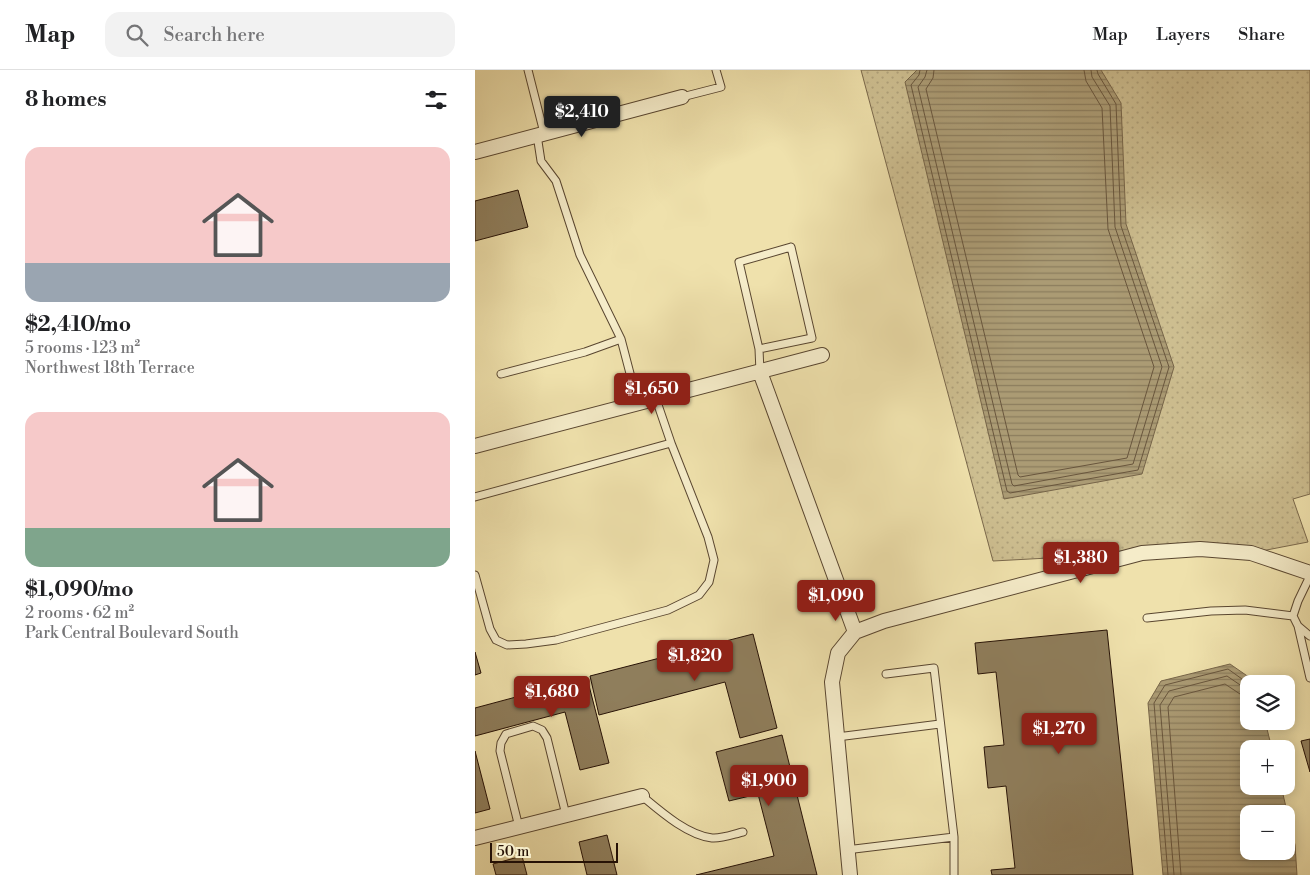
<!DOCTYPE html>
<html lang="en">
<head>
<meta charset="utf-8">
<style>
	body { margin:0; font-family:"Libre Bodoni",serif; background:#f2f2f2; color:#202124; height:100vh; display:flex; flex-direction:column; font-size:19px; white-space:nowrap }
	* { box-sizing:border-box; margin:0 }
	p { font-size:16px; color:#757577 }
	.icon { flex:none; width:28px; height:28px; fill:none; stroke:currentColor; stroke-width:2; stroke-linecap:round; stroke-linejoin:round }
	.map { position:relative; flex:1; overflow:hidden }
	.sheet { display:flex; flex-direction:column; background:#fff; width:475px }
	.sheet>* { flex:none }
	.controls { position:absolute; left:765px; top:605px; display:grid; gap:10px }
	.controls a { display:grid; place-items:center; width:55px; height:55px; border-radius:10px; background:#fff; box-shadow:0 2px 12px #0003; font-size:25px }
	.scale { position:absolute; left:15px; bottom:12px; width:128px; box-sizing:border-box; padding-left:5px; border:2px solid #271206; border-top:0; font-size:14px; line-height:18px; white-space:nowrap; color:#271206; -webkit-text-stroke:4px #f5ecc9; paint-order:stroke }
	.price { position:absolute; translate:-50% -42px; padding:0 11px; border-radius:5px; background:#8f2418; color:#fff; font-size:16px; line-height:32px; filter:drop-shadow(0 1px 2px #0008) }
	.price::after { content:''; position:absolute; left:50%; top:30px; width:15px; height:11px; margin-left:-8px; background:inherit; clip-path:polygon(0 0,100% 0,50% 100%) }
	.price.current { background:#222; color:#fff }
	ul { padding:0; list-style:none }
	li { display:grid; align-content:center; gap:10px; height:265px; padding:0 25px }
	li span { display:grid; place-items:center; height:155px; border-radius:15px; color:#555 }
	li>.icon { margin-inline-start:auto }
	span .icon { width:90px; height:90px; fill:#fffc; stroke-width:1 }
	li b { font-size:21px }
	h2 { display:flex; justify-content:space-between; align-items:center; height:60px; padding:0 25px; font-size:21px }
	header { display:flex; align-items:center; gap:30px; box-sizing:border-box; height:70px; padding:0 25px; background:#fff; border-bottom:1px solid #e0e0e0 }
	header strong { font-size:24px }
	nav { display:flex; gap:28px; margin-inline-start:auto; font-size:18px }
	.search { width:350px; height:45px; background:#f2f2f2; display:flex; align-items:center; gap:12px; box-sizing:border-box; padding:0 18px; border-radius:15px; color:#757577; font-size:19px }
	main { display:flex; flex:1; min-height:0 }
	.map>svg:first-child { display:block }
	.grass { fill:url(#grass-dots); stroke:#7a684b }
	.water { fill:url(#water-rules); stroke:#766448; fill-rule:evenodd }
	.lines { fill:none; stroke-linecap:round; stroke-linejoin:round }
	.shore { stroke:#69563d; stroke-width:1 }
	.building { fill:#8f7e5c; stroke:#271206 }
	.service-casing { stroke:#594630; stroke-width:9 }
	.minor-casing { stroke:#594630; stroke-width:16 }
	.service { stroke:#f5ecc9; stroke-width:7 }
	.minor { stroke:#f5ecc9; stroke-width:14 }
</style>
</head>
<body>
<header>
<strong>Map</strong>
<div class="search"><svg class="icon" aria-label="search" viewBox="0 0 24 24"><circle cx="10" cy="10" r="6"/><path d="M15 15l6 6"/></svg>Search here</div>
<nav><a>Map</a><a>Layers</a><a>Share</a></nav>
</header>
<main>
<section class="sheet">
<h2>8 homes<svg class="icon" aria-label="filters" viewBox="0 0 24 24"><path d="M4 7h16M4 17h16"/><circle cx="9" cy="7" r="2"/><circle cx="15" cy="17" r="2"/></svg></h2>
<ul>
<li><span style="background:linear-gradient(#f6c9c9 75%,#9aa5b1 0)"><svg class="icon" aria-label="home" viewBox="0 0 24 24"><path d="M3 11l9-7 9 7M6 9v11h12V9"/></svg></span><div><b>$2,410/mo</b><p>5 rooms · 123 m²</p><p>Northwest 18th Terrace</p></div></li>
<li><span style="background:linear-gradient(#f6c9c9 75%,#7fa58c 0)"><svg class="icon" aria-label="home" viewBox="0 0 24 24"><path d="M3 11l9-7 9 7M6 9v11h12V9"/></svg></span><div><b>$1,090/mo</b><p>2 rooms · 62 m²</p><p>Park Central Boulevard South</p></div></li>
</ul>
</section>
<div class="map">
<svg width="835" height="805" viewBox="0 0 835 805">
	<defs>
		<pattern id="grass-dots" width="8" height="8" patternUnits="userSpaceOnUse" patternTransform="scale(1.25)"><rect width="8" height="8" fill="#cdbe90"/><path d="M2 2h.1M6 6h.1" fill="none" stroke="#b0a27b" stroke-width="1.8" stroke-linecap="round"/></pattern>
		<pattern id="water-rules" width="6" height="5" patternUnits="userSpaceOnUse" patternTransform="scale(1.25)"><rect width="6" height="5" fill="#ab9b74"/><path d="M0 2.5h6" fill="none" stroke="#8b7d5d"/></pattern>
	</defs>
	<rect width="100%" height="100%" fill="#efe1ac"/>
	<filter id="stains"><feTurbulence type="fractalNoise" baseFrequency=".004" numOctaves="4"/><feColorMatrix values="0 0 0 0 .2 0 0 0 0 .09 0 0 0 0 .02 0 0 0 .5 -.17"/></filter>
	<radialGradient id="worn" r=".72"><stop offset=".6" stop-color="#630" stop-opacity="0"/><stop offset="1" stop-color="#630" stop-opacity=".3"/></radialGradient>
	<path class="grass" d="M386,0H835V424L818,429L833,472L776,483H667L518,491Z"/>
	<path class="water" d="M442,0H626L646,33L651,154L699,297L667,404L529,429L430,12Z
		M755,594L781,612V614H774V651H790L797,679H774V716H806L820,775L822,805H688L673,633L686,611ZM774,744H811V781H774Z"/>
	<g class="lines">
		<path class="shore" d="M445,0L444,5L436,15L532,421L535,423L663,400L694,297L646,156L641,34L623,4L622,0
			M452,0L450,7L443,17L537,414L539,416L658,394L687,297L640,157L635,36L617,7L616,0
			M459,0L458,8L451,19L543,405L545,407L652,388L679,297L633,159L627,38L611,11L609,0
			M693,805L679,633L690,615L753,599L774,614
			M699,805L685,635L694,621L752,606L774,621
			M706,805L693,637L699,627L750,614L774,630"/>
	</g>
	<path class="building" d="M43,120L53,157L0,171V131Z
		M632,560L658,805H517L516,800L540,798L531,716L513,718L509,677L529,675L521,602L503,604L500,573Z
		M278,564L302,658L265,668L250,612L124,645L115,606Z
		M0,582L6,603L0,605Z
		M112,608L134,693L105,700L90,642L0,666V638Z
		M307,665L342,805H221L299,786L283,724L254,731L241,682Z
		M835,669V702L826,671Z
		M0,681L15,739L0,743Z
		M132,765L142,805H112L104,772Z
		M47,786L52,805H21L18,794Z"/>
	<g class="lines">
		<defs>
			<path id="service" d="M53,0L69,63
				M207,27L246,17L241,0
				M62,65L66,91L81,111L105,185L146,269
				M284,279L337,268L316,177L264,192L284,279L285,302
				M26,304L110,282L146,269L163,334
				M0,427L196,373L181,329
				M0,505L15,559L21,570L32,575L51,574L81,570L193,540L224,525L234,512L239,490L233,467L196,373
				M835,506L823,531L818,546L823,556L835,566
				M672,548L736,541L770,540L818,546
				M823,556L835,608
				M362,667L465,654
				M167,726C185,741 212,765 237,768C246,769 259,764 268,762
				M44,757L25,681L26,673L31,664L58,656L67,660L72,668L91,745
				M479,767V805
				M371,780L479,767L459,598L411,604"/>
			<path id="minor" d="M0,82L207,27
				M285,302L380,562L363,583L357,612L375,805
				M0,376L347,285
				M380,562L409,551L667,483L725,479L776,483L835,503
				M0,768L167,726"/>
		</defs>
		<use href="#service" class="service-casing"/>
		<use href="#minor" class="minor-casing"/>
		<use href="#service" class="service"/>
		<use href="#minor" class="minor"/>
	</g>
	<rect width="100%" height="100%" filter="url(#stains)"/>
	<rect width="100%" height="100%" fill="url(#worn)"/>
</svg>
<div class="controls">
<a><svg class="icon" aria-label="layers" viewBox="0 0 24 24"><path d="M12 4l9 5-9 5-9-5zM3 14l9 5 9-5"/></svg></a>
<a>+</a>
<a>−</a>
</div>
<div class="scale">50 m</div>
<b class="price current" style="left:107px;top:68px">$2,410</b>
<b class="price" style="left:177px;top:345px">$1,650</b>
<b class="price" style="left:606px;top:514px">$1,380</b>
<b class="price" style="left:361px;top:552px">$1,090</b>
<b class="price" style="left:220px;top:612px">$1,820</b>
<b class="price" style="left:77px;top:648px">$1,680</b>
<b class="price" style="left:584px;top:685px">$1,270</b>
<b class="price" style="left:294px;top:737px">$1,900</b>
</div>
</main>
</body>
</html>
